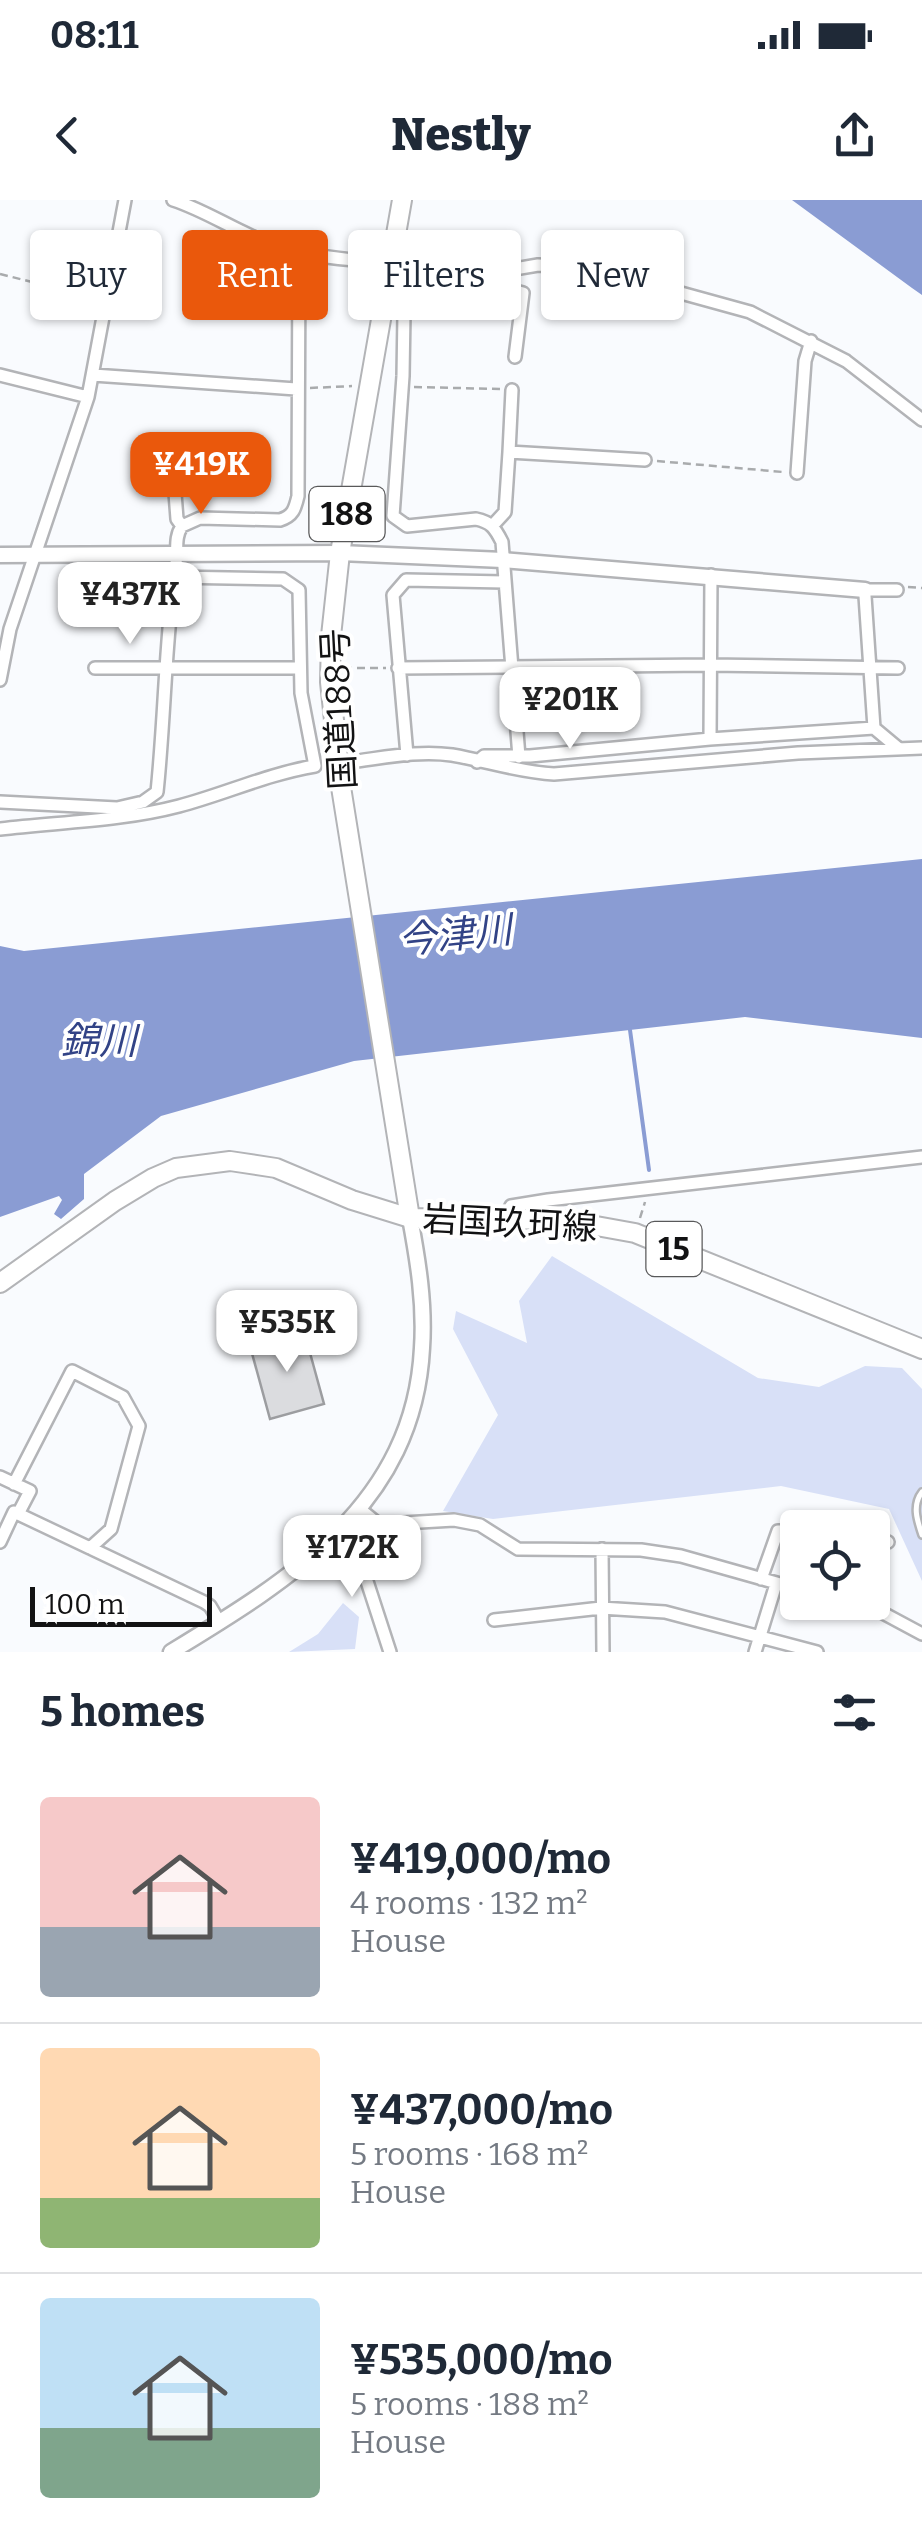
<!DOCTYPE html>
<html lang="en">
<head>
<meta charset="utf-8">
<style>
	body { margin:0; font-family:Bitter,"Noto Sans JP",serif; background:#f6f6f7; color:#1f2937; height:100vh; display:flex; flex-direction:column; font-size:38px; white-space:nowrap }
	* { box-sizing:border-box; margin:0 }
	p { font-size:32px; color:#747a83 }
	.icon { flex:none; width:55px; height:55px; fill:none; stroke:currentColor; stroke-width:2; stroke-linecap:round; stroke-linejoin:round }
	.map { position:relative; height:1452px; overflow:hidden }
	.side { display:flex; flex-direction:column; background:#fff; flex:1 }
	.side>* { flex:none }
	.top-card { position:absolute; left:30px; top:30px; width:862px; height:90px; display:flex; gap:20px }
	.tools { position:absolute; left:780px; top:1310px; display:grid; gap:20px }
	.tools a { display:grid; place-items:center; width:110px; height:110px; border-radius:10px; background:#fff; box-shadow:0 2px 8px #0004; font-size:50px }
	.scale { position:absolute; left:30px; bottom:25px; width:182px; box-sizing:border-box; padding-left:10px; border:5px solid #121213; border-top:0; font-size:28px; line-height:35px; white-space:nowrap; color:#121213; -webkit-text-stroke:8px #fff; paint-order:stroke }
	.price { position:absolute; translate:-50% -85px; padding:0 22px; border-radius:20px; background:#fff; color:#222; font-size:32px; line-height:65px; filter:drop-shadow(0 2px 5px #0008) }
	.price::after { content:''; position:absolute; left:50%; top:60px; width:30px; height:22px; margin-left:-15px; background:inherit; clip-path:polygon(0 0,100% 0,50% 100%) }
	.price.active { background:#ea580c; color:#fff }
	ul { padding:0; list-style:none }
	li { display:flex; align-items:center; gap:30px; height:250px; padding:0 40px }
	li+li { border-top:2px solid #e0e1e3 }
	li span { display:grid; place-items:center; flex:none; width:280px; height:200px; border-radius:10px; color:#555 }
	li>.icon { margin-inline-start:auto }
	span .icon { width:120px; height:120px; fill:#fffc; stroke-width:1 }
	li b { font-size:42px }
	h2 { display:flex; justify-content:space-between; align-items:center; height:120px; padding:0 40px; font-size:42px }
	.chip { padding:0 35px; border-radius:10px; background:#fff; box-shadow:0 2px 8px #0004; font-size:35px; line-height:90px }
	.chip.active { background:#ea580c; color:#fff }
	.status { display:flex; justify-content:space-between; align-items:center; height:70px; padding:0 50px; background:#fff; direction:ltr }
	.status svg { height:28px; fill:currentColor }
	header { display:flex; justify-content:space-between; align-items:center; height:130px; padding:0 40px; background:#fff; font-size:45px; font-weight:800 }
	.map>svg:first-child { display:block }
	.green { fill:#d8e0f7 }
	.water { fill:#8a9cd3 }
	.lines { fill:none; stroke-linecap:round; stroke-linejoin:round }
	.stream { stroke:#8a9cd3; stroke-width:4 }
	.building { fill:#dbdcdf; stroke:#9c9da0; stroke-width:2.5 }
	.service-casing { stroke:#b3b4b7; stroke-width:10 }
	.minor-casing { stroke:#b3b4b7; stroke-width:16 }
	.tertiary-casing { stroke:#b3b4b7; stroke-width:19 }
	.primary-casing { stroke:#b3b4b7; stroke-width:22 }
	.trunk-casing { stroke:#b3b4b7; stroke-width:22 }
	.path { stroke:#a9abad; stroke-width:2.5; stroke-dasharray:8 5; stroke-linecap:butt }
	.service { stroke:#fff; stroke-width:5 }
	.minor { stroke:#fff; stroke-width:11 }
	.tertiary { stroke:#fff; stroke-width:14 }
	.primary { stroke:#fff; stroke-width:18 }
	.trunk { stroke:#fff; stroke-width:18 }
	.labels { text-anchor:middle; dominant-baseline:central; stroke-width:8; stroke-linejoin:round; paint-order:stroke }
	.shield { fill:#fff; stroke:#59595a; stroke-width:2.5 }
	.shield-label { font-size:32px; font-weight:bold; fill:#121213 }
	.street-label { font-size:35px; fill:#121213; stroke:#fff }
	.water-label { font-size:38px; font-style:italic; fill:#324386; stroke:#fff }
</style>
</head>
<body>
<div class="status"><b>08:11</b><svg viewBox="0 0 49 12"><path d="M0 12V9h3v3zM5 12V6h3v6zM10 12V3h3v9zM15 12V0h3v12zM26 1h20v11H26zM47 4h2v5h-2z"/></svg></div>
<header><svg class="icon" aria-label="back" viewBox="0 0 24 24"><path d="M15 5l-7 7 7 7"/></svg>Nestly<svg class="icon" aria-label="share" viewBox="0 0 24 24"><path d="M12 15V3M7 8l5-5 5 5M5 13v7h14v-7"/></svg></header>
<div class="map">
<svg width="922" height="1452" viewBox="0 0 922 1452">
	<rect width="100%" height="100%" fill="#f9fbfe"/>
	<path class="green" d="M552,1056L758,1178L819,1187L865,1166L902,1168L922,1189V1381L889,1309L781,1286L493,1319L443,1311L498,1215L453,1129L456,1111L527,1143L519,1101Z
		M343,1403L359,1417L355,1449L289,1452L318,1434Z"/>
	<path class="water" d="M792,0H922V95L912,88Z
		M922,659V838L745,817L354,861L161,916L84,974V999L61,1019L54,1014L62,1000L59,996L0,1017V746L24,751Z"/>
	<g class="lines">
		<path class="stream" d="M630,830L649,970"/>
	</g>
	<path class="building" d="M304,1131L324,1204L270,1219L250,1146Z"/>
	<g class="lines">
		<defs>
			<path id="service" d="M922,1292C912,1305 917,1320 922,1335"/>
			<path id="minor" d="M173,0C207,11 235,31 268,43C303,57 342,58 379,63
				M407,70L468,77L538,65L560,66L612,74L750,112L846,161L922,220
				M413,71L404,113L403,176L393,316L407,326L476,319C491,322 495,328 502,342L519,557
				M471,79L523,93L515,157
				M0,175L88,197
				M93,175L296,189
				M509,252L512,190
				M797,273L805,161L811,141
				M493,325L505,312L509,252L645,260
				M182,326L200,318L280,320C293,316 295,309 298,296L299,53
				M897,390H865V396L874,528L898,548
				M95,468H299
				M398,468L709,465L898,468
				M0,480L10,429L88,197L125,0
				M710,539L711,375
				M407,555L393,395L406,380L504,382
				M349,562C383,558 418,550 452,555C487,561 518,572 554,574L798,553L922,548
				M477,562L484,556H530L710,539L874,528
				M0,602L117,608V611
				M117,608L143,602L157,592C165,516 165,439 176,363C178,349 174,338 182,326L177,319L174,280
				M0,629C59,622 122,621 179,606C225,594 267,574 315,566L301,493L299,390L283,379L174,377
				M504,1020L511,1006L548,1000L922,957
				M0,1277L30,1291L18,1314
				M14,1284L72,1171L123,1197L139,1226L111,1329L90,1348
				M361,1310L377,1323L386,1324L454,1320L480,1325L518,1349L641,1350L681,1356L798,1389
				M339,1334L363,1369L390,1452
				M0,1342L14,1312L204,1402L210,1406L220,1423
				M872,1343L888,1342
				M602,1349L603,1452
				M761,1379L778,1331H798
				M851,1402L881,1412L922,1434
				M494,1420L601,1408L665,1412L817,1452
				M755,1452L776,1384"/>
			<path id="tertiary" d="M0,355L340,353L503,360L865,390
				M171,1452C291,1379 414,1304 422,1148C425,1104 418,1061 410,1018"/>
			<path id="primary" d="M0,1083L115,1001L153,978L176,968L230,961L276,968L352,1000L410,1018L563,1020L635,1033L922,1149"/>
			<path id="trunk" d="M402,0L340,353L331,436L330,482L341,587L410,1018"/>
		</defs>
		<use href="#service" class="service-casing"/>
		<use href="#minor" class="minor-casing"/>
		<use href="#tertiary" class="tertiary-casing"/>
		<use href="#primary" class="primary-casing"/>
		<use href="#trunk" class="trunk-casing"/>
		<path class="path" d="M0,74L96,98
			M414,187L501,189
			M310,188L352,186
			M657,261L783,272
			M908,387L922,388
			M344,468H386
			M640,1018L645,1002"/>
		<use href="#service" class="service"/>
		<use href="#minor" class="minor"/>
		<use href="#tertiary" class="tertiary"/>
		<use href="#primary" class="primary"/>
		<use href="#trunk" class="trunk"/>
	</g>
	<g class="labels">
		<g class="shield">
			<rect x="309.5" y="287" width="75" height="54" rx="8"/>
			<rect x="646.5" y="1022" width="55" height="54" rx="8"/>
		</g>
		<g class="shield-label">
			<text x="347" y="314">188</text>
			<text x="674" y="1049">15</text>
		</g>
		<g class="street-label">
			<text transform="translate(339 509) rotate(-93)">国道188号</text>
			<text transform="translate(510 1023) rotate(3)">岩国玖珂線</text>
		</g>
		<g class="water-label">
			<text transform="translate(455 735) rotate(-6)">今津川</text>
			<text x="99" y="841">錦川</text>
		</g>
	</g>
</svg>
<div class="tools">
<a><svg class="icon" aria-label="locate" viewBox="0 0 24 24"><circle cx="12" cy="12" r="6"/><path d="M12 2v4M12 18v4M2 12h4M18 12h4"/></svg></a>
</div>
<div class="scale">100 m</div>
<b class="price active" style="left:201px;top:317px">¥419K</b>
<b class="price" style="left:130px;top:447px">¥437K</b>
<b class="price" style="left:570px;top:552px">¥201K</b>
<b class="price" style="left:287px;top:1175px">¥535K</b>
<b class="price" style="left:352px;top:1400px">¥172K</b>
<div class="top-card">
<a class="chip">Buy</a>
<a class="chip active">Rent</a>
<a class="chip">Filters</a>
<a class="chip">New</a>
</div>
</div>
<section class="side">
<h2>5 homes<svg class="icon" aria-label="filters" viewBox="0 0 24 24"><path d="M4 7h16M4 17h16"/><circle cx="9" cy="7" r="2"/><circle cx="15" cy="17" r="2"/></svg></h2>
<ul>
<li><span style="background:linear-gradient(#f6c9c9 65%,#9aa5b1 0)"><svg class="icon" aria-label="home" viewBox="0 0 24 24"><path d="M3 11l9-7 9 7M6 9v11h12V9"/></svg></span><div><b>¥419,000/mo</b><p>4 rooms · 132 m²</p><p>House</p></div></li>
<li><span style="background:linear-gradient(#ffd9b3 75%,#8fb573 0)"><svg class="icon" aria-label="home" viewBox="0 0 24 24"><path d="M3 11l9-7 9 7M6 9v11h12V9"/></svg></span><div><b>¥437,000/mo</b><p>5 rooms · 168 m²</p><p>House</p></div></li>
<li><span style="background:linear-gradient(#bfe0f5 65%,#7fa58c 0)"><svg class="icon" aria-label="home" viewBox="0 0 24 24"><path d="M3 11l9-7 9 7M6 9v11h12V9"/></svg></span><div><b>¥535,000/mo</b><p>5 rooms · 188 m²</p><p>House</p></div></li>
</ul>
</section>
</body>
</html>
